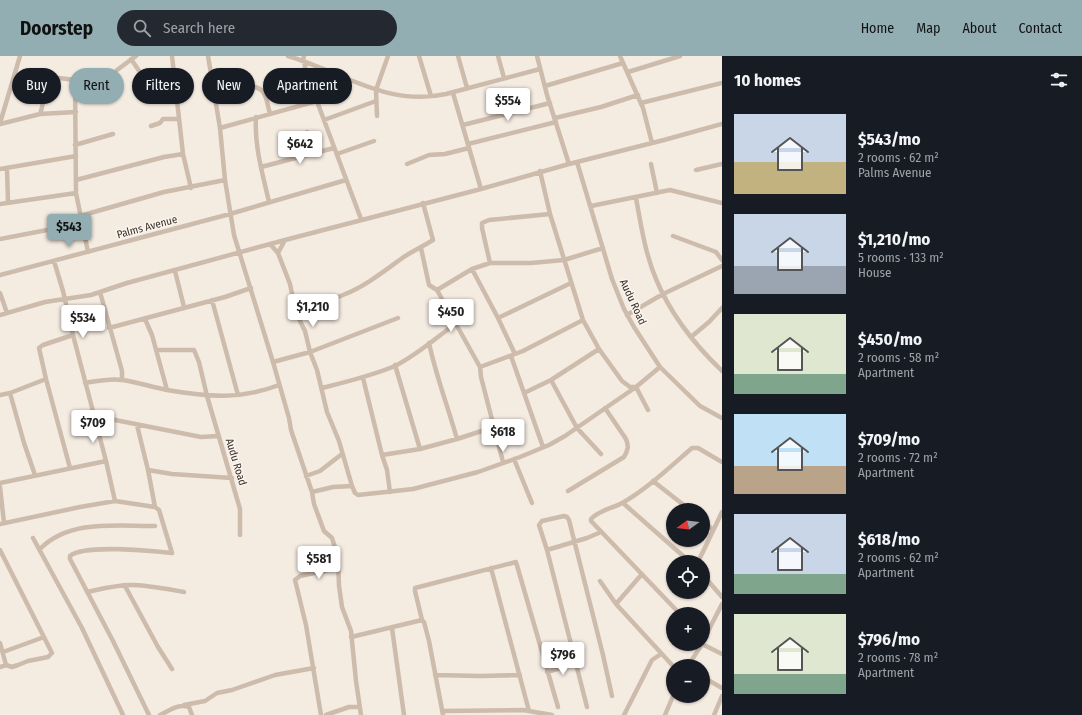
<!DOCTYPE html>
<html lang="en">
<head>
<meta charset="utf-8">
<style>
	body { margin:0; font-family:"Fira Sans Condensed",sans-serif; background:#242831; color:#f1f3f6; height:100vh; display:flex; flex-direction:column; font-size:15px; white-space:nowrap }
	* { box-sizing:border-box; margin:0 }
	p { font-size:13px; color:#9ea1a6 }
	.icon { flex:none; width:22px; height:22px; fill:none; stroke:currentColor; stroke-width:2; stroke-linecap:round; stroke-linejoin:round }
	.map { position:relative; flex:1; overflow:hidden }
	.side { display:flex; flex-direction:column; background:#171b24; width:360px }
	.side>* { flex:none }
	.top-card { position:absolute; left:12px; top:12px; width:380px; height:36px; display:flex; gap:8px }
	.needle { width:26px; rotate:255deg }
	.fabs { position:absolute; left:666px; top:447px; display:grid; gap:8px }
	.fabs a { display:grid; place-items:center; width:44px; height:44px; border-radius:50%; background:#171b24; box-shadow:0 1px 3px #0004; font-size:20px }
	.price { position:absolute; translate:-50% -34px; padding:0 9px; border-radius:4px; background:#fff; color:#222; font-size:13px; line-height:26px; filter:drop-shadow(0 1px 2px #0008) }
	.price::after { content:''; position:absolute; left:50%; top:24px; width:12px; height:9px; margin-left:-6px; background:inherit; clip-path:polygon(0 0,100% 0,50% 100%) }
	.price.on { background:#92aeb2; color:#111 }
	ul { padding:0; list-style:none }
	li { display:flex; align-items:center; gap:12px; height:100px; padding:0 12px }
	li span { display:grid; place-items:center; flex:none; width:112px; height:80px; border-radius:0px; color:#555 }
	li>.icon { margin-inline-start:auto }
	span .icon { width:48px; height:48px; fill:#fffc; stroke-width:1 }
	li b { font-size:17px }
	h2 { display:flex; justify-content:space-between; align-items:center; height:48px; padding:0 12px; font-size:17px }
	.chip { padding:0 14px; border-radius:18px; background:#171b24; box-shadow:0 1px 3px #0004; font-size:14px; line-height:36px }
	.chip.on { background:#92aeb2; color:#111 }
	header { display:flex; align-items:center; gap:24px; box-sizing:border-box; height:56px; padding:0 20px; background:#92aeb2; color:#111 }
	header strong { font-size:19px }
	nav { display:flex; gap:22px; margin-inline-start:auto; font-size:14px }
	.search { width:280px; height:36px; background:#242831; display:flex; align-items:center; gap:10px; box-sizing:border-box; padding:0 14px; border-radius:22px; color:#9ea1a6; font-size:15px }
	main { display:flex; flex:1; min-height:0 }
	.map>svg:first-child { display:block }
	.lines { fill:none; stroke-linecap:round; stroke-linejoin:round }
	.minor { stroke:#cdbbac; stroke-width:4.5 }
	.labels { text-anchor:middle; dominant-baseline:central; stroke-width:3; stroke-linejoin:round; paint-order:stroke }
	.street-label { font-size:11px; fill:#3b302b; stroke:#fbf5ee }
</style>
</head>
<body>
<header>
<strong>Doorstep</strong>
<div class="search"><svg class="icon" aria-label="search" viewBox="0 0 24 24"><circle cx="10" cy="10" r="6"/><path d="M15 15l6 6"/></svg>Search here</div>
<nav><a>Home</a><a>Map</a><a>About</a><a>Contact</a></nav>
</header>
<main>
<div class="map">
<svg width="722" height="659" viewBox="0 0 722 659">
	<rect width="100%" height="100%" fill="#f4ebe1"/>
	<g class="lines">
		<path class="minor" d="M172,0L183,98L191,132
			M208,0L220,72L225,124L234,179L273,306L289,362L291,374L312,436L314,448L324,475L332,482L338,501L339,530L342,551L351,575L356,625L361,659
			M288,0C342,16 387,51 446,38L540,13
			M304,0L303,4L304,5L306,16L361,163
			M419,0L431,40
			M458,0L467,32
			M498,0L504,22
			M537,0L547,39L569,108
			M620,0L643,52L652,87
			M131,3L144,22
			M117,14L136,0
			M628,16L680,0
			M75,24L76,137L88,196
			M545,30L623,7
			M214,35C226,33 254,24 263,36C267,41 268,51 270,58
			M453,37L481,133
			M641,47L722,27
			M40,58L76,56
			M377,60L376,34L388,0
			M256,61C254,90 263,119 269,146
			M555,62L601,51L638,39
			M324,64L376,45
			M0,67L20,0
			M0,68L40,58C45,46 42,31 53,22C74,21 93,31 114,29
			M463,69L550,47
			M151,70L160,67L163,63H178
			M220,72L317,45
			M307,76L315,97
			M468,88L556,66
			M75,89L113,78
			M337,98L374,85
			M577,106L612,223L624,253L634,271L660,311L700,350L722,362
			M407,108L429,99L445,98L469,92
			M651,108L657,137
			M261,111L334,92
			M7,112L8,146
			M0,113L76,100
			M696,114L722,108
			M540,115L550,158L583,264L599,293L622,325L630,331H636L660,311
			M76,124L164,101L183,98
			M636,142C641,169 645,197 656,223C670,257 695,289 722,315
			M0,148L76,137
			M591,150L670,134L722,147
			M80,160L164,136L225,124
			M673,180L716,196L722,204
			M0,183L47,174
			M270,188L278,197L290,228L296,257L305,275L310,296L398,262
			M421,192L429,229L437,234L480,311L481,321L503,406
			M278,197L285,184
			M54,205L63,235L73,279L106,405L115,445
			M490,207L482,172V167L489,164L550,158
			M472,213L498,262L515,298
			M175,215L184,251
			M0,219L230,158L346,124
			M437,234L472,213L490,207H531L564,204L603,192
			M100,236L122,315V324
			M0,237L7,257
			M212,244L238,339
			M295,251C311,248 328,245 343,239C364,231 383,216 401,203C410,196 422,191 433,184L423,147
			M0,259L45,246L91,239L127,227L285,184L481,133L569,108L664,84L722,68
			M627,259L663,238L722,210
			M498,262L571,227
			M145,263L152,279L167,334
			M109,272L225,241L251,232
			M691,281L709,266L722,252
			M429,287C436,320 448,351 457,383
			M156,294H194L199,306L207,340L240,453V479
			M511,300L543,391
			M273,306L310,296L317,314L327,356L339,385L352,430L355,437L358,439L413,433L478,416L520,401L549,389L565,380L636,331L648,354
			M395,309L420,393
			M480,311L523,295L583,264
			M363,322L382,399L387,414L390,436
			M551,324L577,372L601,398
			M85,327C97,325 110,322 122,324C137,326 152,331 167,334C208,341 240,344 279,329
			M322,332C346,326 371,320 395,310C417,299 436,282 455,268
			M524,337L551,324L599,293
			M0,339L10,337
			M95,360L201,381L219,380
			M137,369L148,414L155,451
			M382,399L420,393L457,383L494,371
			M514,403L532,447
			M70,412L46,323L39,292L43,289L73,279
			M148,414L172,418L232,422
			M35,419L24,387L10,337L46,323
			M306,420L320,415L342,398
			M653,425L690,454
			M0,427L106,405
			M0,431L4,467
			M568,435L624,401C628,394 629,390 626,383L605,352
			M312,436L333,431L352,430
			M623,447L690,506
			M703,465L713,474
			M0,468L80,451L115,445L155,451L159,454L172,497C153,495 83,488 70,500V503L113,585L149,659
			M33,482L82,572L123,659
			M40,493C69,463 117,470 155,470
			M0,494L52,597L48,601L28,605L18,609L12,611L6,609L0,611
			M547,494L587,482L601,476
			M698,506L722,456
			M491,512L529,655
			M703,519L722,541
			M600,525L616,548L673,610
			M125,530L158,591L172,613
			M87,536C101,533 116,529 131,529C148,529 167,533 184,536
			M616,548L642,518
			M680,558L591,465V463C599,454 614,452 624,446C649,431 670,411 692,392H698L722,406
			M422,564L415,535V532L516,506L558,651
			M392,572L404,659
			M351,581L422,564L424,566L429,585L443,659
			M703,585L722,548
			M0,587L6,609
			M702,588L722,598
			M3,596L44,581
			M688,610L702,588
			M547,616L575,608
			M435,619L481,620L520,619
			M703,621L722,632
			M184,649L205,645L217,637L232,634L275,619L314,612
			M587,651L547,494L539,469L542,465L564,460L567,461L569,464L603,599L612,640
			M442,655L523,654L552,659
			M160,659C169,655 178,647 189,651L192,659
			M321,659L306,569L295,524L300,520L338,512
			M326,659L349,651H359
			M624,659L652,604L661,598
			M665,659L673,640
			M714,659L722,640"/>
	</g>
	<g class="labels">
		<g class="street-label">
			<text transform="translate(147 171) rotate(-15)">Palms Avenue</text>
			<text transform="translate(633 246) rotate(65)">Audu Road</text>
			<text transform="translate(236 406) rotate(73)">Audu Road</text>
		</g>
	</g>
</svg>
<div class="fabs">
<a><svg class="needle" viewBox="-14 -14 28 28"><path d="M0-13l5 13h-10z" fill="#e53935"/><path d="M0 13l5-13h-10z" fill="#9ea1a6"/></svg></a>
<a><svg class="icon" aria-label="locate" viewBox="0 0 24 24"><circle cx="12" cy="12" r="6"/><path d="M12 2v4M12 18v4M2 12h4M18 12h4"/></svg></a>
<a>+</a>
<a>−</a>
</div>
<b class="price" style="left:508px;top:66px">$554</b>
<b class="price" style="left:300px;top:109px">$642</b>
<b class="price on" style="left:69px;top:192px">$543</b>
<b class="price" style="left:313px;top:272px">$1,210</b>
<b class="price" style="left:451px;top:277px">$450</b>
<b class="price" style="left:83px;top:283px">$534</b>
<b class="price" style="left:93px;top:388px">$709</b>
<b class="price" style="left:503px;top:397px">$618</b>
<b class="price" style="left:319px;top:524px">$581</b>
<b class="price" style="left:563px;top:620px">$796</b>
<div class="top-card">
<a class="chip">Buy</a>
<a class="chip on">Rent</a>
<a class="chip">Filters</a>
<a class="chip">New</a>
<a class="chip">Apartment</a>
</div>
</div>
<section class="side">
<h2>10 homes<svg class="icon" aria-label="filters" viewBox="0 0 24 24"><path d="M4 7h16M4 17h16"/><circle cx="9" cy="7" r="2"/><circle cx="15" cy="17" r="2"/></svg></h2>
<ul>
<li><span style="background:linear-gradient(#c9d6e8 60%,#c2b280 0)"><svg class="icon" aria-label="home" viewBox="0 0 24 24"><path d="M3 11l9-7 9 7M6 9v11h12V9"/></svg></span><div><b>$543/mo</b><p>2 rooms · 62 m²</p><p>Palms Avenue</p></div></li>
<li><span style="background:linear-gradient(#c9d6e8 65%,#9aa5b1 0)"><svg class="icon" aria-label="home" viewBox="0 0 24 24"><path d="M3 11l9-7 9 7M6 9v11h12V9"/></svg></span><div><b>$1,210/mo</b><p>5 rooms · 133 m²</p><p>House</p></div></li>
<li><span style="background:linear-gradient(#dfe7d0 75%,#7fa58c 0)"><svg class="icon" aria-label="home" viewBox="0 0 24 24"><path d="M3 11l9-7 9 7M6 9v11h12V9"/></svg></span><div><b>$450/mo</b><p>2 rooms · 58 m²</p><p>Apartment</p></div></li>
<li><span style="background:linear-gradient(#bfe0f5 65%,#b9a48a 0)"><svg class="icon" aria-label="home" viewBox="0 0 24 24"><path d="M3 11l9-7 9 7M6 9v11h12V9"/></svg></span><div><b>$709/mo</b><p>2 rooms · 72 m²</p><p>Apartment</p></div></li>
<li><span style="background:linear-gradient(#c9d6e8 75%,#7fa58c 0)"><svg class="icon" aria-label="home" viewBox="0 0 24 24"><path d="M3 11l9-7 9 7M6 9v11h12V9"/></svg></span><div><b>$618/mo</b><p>2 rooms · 62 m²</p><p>Apartment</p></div></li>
<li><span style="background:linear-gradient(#dfe7d0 75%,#7fa58c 0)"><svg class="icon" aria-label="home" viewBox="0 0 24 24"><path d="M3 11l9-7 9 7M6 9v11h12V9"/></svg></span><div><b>$796/mo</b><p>2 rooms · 78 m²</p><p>Apartment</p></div></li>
</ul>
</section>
</main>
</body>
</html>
